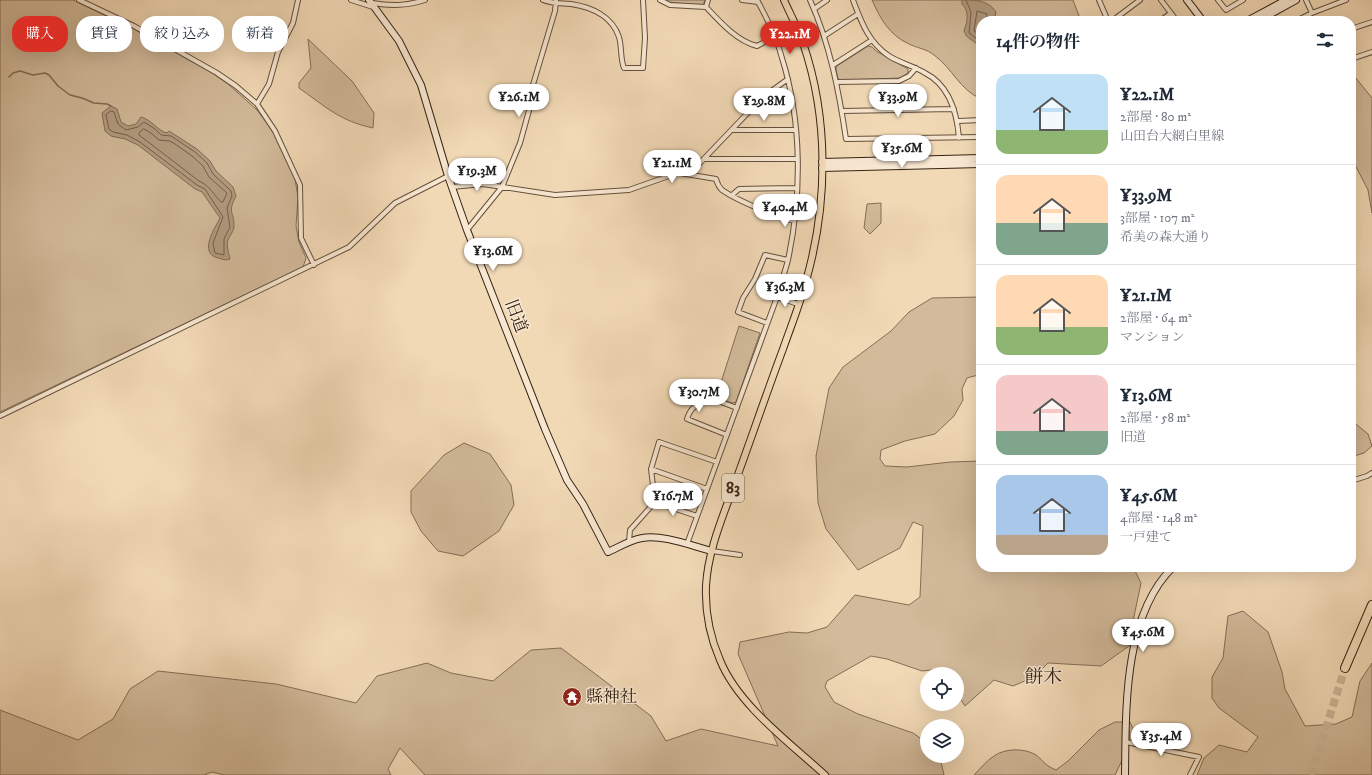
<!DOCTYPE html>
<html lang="ja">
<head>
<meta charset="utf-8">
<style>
	body { margin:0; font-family:"IM FELL DW Pica","Noto Serif JP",serif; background:#f2f2f3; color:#1f2937; height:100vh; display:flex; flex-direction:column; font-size:15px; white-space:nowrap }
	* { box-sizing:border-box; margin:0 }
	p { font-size:13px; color:#747a83 }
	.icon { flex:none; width:22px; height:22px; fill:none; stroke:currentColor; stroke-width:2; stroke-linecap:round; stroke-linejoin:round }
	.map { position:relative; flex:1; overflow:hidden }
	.side { position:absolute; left:976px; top:16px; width:380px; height:556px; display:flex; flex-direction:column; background:#fff; border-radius:16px; box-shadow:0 4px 16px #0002 }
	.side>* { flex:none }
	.hud { position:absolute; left:12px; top:16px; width:380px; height:36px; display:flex; gap:8px }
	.tools { position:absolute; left:920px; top:667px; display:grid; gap:8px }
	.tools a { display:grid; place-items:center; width:44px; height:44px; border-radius:50%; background:#fff; box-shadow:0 4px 16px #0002; font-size:20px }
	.price { position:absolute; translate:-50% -34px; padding:0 9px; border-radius:14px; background:#fff; color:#222; font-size:13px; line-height:26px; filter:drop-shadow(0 1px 2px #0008) }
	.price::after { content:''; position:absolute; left:50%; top:24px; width:12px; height:9px; margin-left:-6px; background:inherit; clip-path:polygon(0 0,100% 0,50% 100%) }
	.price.current { background:#d93025; color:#fff }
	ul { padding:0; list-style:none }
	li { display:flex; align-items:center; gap:12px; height:100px; padding:0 20px }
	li+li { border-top:1px solid #e0e1e3 }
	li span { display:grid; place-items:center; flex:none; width:112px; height:80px; border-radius:12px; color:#555 }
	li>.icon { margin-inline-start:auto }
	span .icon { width:48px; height:48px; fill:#fffc; stroke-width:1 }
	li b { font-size:17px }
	h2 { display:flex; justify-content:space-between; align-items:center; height:48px; padding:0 20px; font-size:17px }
	.pill { padding:0 14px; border-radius:16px; background:#fff; box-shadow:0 4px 16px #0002; font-size:14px; line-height:36px }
	.pill.current { background:#d93025; color:#fff }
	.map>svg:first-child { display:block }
	.green { fill:#d2ba9a; stroke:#846e57 }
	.water { fill:#b29b7f; stroke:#806b54 }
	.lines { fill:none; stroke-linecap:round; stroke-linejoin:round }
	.shore { stroke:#745f4a; stroke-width:1 }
	.stream { stroke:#806b54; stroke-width:1.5 }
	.highway-tunnel { stroke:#ccb596; stroke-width:8; stroke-dasharray:8 4; stroke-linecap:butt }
	.street-casing { stroke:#64503c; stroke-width:6 }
	.secondary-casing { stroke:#352314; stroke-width:8 }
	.primary-casing { stroke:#352314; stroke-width:8 }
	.highway-casing { stroke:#352314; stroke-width:10 }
	.street { stroke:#f7e6d0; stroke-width:4 }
	.secondary { stroke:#f7e6d0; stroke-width:6 }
	.primary { stroke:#f2d9b6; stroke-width:6 }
	.highway { stroke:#f2d9b6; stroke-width:8 }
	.labels { text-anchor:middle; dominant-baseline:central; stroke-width:3; stroke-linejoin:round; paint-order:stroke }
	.shield { fill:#f7e6d0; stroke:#6f5e4c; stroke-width:1 }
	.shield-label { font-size:16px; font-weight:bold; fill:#352314 }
	.street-label { font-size:17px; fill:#352314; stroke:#f7e6d0 }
	.poi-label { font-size:17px; fill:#352314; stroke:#f7e6d0; text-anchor:start }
	.quarter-label { font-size:19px; fill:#352314; stroke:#f7e6d0 }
</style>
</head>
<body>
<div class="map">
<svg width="1372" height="775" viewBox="0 0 1372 775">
	<rect width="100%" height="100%" fill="#f2d9b6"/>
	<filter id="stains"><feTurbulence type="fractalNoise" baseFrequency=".005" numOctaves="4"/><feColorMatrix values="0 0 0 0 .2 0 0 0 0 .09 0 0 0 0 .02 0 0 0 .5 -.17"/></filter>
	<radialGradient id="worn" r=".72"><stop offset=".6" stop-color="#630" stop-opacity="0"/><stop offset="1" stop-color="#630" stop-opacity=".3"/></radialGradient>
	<path class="green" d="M0,0H73L132,28L212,73L228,84L257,110L273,131L295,179L298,197L296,226L299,242L306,258L303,267L0,412Z
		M663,0H705L703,5L700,6L668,2Z
		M872,0H1073L1081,21H981V99C959,89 953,69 934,55C927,49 917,48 909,44C889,35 880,18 872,0Z
		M308,39L352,81L374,113L373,128C340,121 326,107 299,88V83L311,68Z
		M868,46L872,47L876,51L908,69V73L900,78L842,80L838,79L836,69L837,66Z
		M1355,77L1372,98V213L1368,190L1351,157V78Z
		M881,203V223L870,234L864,228L867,204Z
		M981,297V376L978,375L967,378L962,389L963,400L954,416L935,434L905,441L881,450L880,459L885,466L907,467L950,462L981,461V567H1133L1141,583L1132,626L1136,638L1129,646L1101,666L1048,663L1034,677L1013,686L994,680L965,706L957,694V674H944L941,669L922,671L887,659L871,656L827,681L825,687L834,702L858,714L913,733L927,743V756H937L941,762L944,775H425L400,748L388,769L391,775H225L212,772L204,775H0V710L78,740L113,719L130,689L158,671L276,684L356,703L377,676L427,663L451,673L493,681L531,650L561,648L651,716L666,741L701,729L778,746L738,654L740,642L789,632L807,633L827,627L855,595L909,605L920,597L923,526L913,522L900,548L858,570L826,529L818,503L816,456L829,388L843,367L891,331L909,312L932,298Z
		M739,326L760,333L736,402L733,403L716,398Z
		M1351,420L1368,434L1372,446L1364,453L1351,457Z
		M464,443L490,454L511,485L514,505L499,531L463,556L438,551L421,531L411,512V491L444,455Z
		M1243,611L1268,632L1282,672L1285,689L1305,726L1336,724L1352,717L1360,681L1372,663V775H1197L1204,758L1219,745L1247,752L1258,737L1219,708L1212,698V677L1223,658L1228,616Z
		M1115,722H1130L1135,733L1115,775H974C981,768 986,761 994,756C1005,748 1025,748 1036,755C1045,762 1044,765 1056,770L1068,761L1099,730Z"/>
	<path class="water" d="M962,0C976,0 988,0 996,12L994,21H981V46H978C974,39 966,40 964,30C968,22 969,10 962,4Z
		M111,106L117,109L121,122L128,126L136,124L141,117C152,120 158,131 167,133L169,131L197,149L210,161L216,171L233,187L236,196C227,213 234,211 234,226C234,231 230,235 228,240C226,246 229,253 230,259C226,261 222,259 218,258C198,253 215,228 220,218L202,192L195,189L138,145L125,139L111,136L105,131L102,113Z"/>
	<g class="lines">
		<path class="shore" d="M966,0L971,12L969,33L981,42
			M981,35L974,31L977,11L987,14L986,21
			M111,111L114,112L118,124L126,130L138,127L144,122L155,129L161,135L171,136L195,152L207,163L213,174L231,191L232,196L227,208L230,227L224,239V255L215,253L213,243L223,217L205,189L197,185L140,142L127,135L113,132L109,129L106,115Z
			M144,129L151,133L159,140L170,141L175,144L192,156L203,166L209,177L227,193L223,202H221C213,194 210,186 199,181L139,135V133Z"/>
		<path class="stream" d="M9,77L13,73L20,71L33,75L45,73L49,75L58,86L70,95L82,98L94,103L107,104L111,106"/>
		<path class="highway-tunnel" d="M1311,775L1345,668"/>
		<defs>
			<path id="street" d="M79,0L134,26L217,73L236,86L257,104L275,131L300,185L301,238L314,265
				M351,0L373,7
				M543,0C553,4 561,3 571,4C591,7 612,16 619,37C622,47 620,58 624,68H643L645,38L643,0
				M660,0L670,5L706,7
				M708,0L706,7C720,22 737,41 757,46L774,37
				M742,0L758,2
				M810,0C830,44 839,92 846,139L981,137
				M853,0C861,21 868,42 889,56C900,63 914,66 925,73C949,85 957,113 959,138
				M1099,0L1108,21
				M1161,0L1177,21
				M1218,0L1226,10L1243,0
				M1306,0L1312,13
				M372,3C391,6 406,6 425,0
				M814,9L827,0
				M1112,21L1140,0
				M1160,21L1171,13
				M1296,21L1312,13L1346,0
				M1351,29L1372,22
				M824,36L858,14
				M1351,59L1372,52
				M833,65L872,40
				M837,82L899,81L909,76L916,68
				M257,104L269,84L278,52L293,23L298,0
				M842,111L954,109
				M958,121L981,120
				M733,130H795
				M704,159H797
				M680,173L716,179C717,183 719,187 722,190C741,203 772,214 794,221
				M452,187L483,184L555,195L629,190L697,166L763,97L788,79
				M732,195L739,189L797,188
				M467,230L502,187L520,143L530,107L532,88L555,11L556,0
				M777,297L798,304
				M767,323L738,312L743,298L755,279L765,255L788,260
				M0,416L349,247L395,203L448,176
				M727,435L687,419C692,404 699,404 713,399L737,408
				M651,469L707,489
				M1351,481L1367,476L1372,473
				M655,502L697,516
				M629,542L630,530L655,502L651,469L659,442L717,462
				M687,544L777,297C780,285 785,272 788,260C802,194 802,122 782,58C777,39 767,18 757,0
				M712,551L740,555
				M1126,742L1199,757L1190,775"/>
			<path id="secondary" d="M369,0L399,41L421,85L448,176L467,230L545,429L567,480L583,504L608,552C619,547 630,540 642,538C662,534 692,546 712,551
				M1187,0L1203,21
				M1247,21L1286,0
				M1258,21L1296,0
				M822,162L981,158
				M822,168L981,164
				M1125,775C1126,710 1123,616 1173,567"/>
			<path id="primary" d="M784,0C790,14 798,28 803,43C829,119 828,204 806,281C800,304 791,326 783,349C767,392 752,436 736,480C724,514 708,549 706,586C705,611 710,637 720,660C738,705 790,743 825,775"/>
			<path id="highway" d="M1345,668L1372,605"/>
		</defs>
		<use href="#street" class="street-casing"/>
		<use href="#secondary" class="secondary-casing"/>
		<use href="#primary" class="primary-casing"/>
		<use href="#highway" class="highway-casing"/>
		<use href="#street" class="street"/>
		<use href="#secondary" class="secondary"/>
		<use href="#primary" class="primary"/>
		<use href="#highway" class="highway"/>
	</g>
	<defs>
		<symbol id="temple-disc" viewBox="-11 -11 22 22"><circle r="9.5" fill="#8f2418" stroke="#f7e6d0"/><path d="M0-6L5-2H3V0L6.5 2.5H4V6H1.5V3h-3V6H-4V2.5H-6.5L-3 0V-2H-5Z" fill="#fff"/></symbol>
	</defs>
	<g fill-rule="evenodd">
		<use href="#temple-disc" x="561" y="686" width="22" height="22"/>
	</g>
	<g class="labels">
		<rect class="shield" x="722" y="474" width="22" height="28" rx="3"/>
		<g class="shield-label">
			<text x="733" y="488">83</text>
		</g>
		<g class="street-label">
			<text transform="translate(516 316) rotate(69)">旧道</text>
		</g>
		<g class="poi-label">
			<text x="586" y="697">縣神社</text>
		</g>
		<g class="quarter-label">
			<text x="1043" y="677">餅木</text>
		</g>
	</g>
	<rect width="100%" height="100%" filter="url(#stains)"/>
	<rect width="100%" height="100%" fill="url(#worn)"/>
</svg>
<div class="tools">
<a><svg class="icon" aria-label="locate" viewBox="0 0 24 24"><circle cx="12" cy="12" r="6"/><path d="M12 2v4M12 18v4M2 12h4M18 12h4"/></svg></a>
<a><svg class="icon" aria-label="layers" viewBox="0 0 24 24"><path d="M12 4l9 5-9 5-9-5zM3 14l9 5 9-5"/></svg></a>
</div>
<b class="price current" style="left:790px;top:55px">¥22.1M</b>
<b class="price" style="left:519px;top:118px">¥26.1M</b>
<b class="price" style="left:898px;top:118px">¥33.9M</b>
<b class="price" style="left:764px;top:122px">¥29.8M</b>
<b class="price" style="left:902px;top:169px">¥35.6M</b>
<b class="price" style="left:672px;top:184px">¥21.1M</b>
<b class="price" style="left:477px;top:192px">¥19.3M</b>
<b class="price" style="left:785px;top:228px">¥40.4M</b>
<b class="price" style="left:493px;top:272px">¥13.6M</b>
<b class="price" style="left:785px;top:308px">¥36.3M</b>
<b class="price" style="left:699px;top:413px">¥30.7M</b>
<b class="price" style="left:673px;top:517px">¥16.7M</b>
<b class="price" style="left:1143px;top:653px">¥45.6M</b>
<b class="price" style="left:1161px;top:757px">¥35.4M</b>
<div class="hud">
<a class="pill current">購入</a>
<a class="pill">賃貸</a>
<a class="pill">絞り込み</a>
<a class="pill">新着</a>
</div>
<section class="side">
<h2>14件の物件<svg class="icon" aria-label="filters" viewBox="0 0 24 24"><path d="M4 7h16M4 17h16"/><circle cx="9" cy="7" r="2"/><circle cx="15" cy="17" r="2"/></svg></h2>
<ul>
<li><span style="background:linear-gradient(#bfe0f5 70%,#8fb573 0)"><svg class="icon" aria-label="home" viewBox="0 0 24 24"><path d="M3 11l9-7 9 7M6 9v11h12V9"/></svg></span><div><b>¥22.1M</b><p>2部屋 · 80 m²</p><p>山田台大網白里線</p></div></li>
<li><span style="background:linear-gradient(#ffd9b3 60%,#7fa58c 0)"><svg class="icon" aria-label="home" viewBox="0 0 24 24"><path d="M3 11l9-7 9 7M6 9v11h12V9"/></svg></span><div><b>¥33.9M</b><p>3部屋 · 107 m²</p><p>希美の森大通り</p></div></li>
<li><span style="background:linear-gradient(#ffd9b3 65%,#8fb573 0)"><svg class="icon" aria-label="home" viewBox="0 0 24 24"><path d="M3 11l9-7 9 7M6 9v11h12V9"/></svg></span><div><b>¥21.1M</b><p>2部屋 · 64 m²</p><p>マンション</p></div></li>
<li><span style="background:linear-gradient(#f6c9c9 70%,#7fa58c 0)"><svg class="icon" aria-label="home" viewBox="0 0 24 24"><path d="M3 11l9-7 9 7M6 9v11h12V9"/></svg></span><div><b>¥13.6M</b><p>2部屋 · 58 m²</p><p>旧道</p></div></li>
<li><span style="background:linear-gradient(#a9c7e8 75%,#b9a48a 0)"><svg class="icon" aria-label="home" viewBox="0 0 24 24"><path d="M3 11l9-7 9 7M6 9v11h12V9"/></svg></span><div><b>¥45.6M</b><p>4部屋 · 148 m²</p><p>一戸建て</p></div></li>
</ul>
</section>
</div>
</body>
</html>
